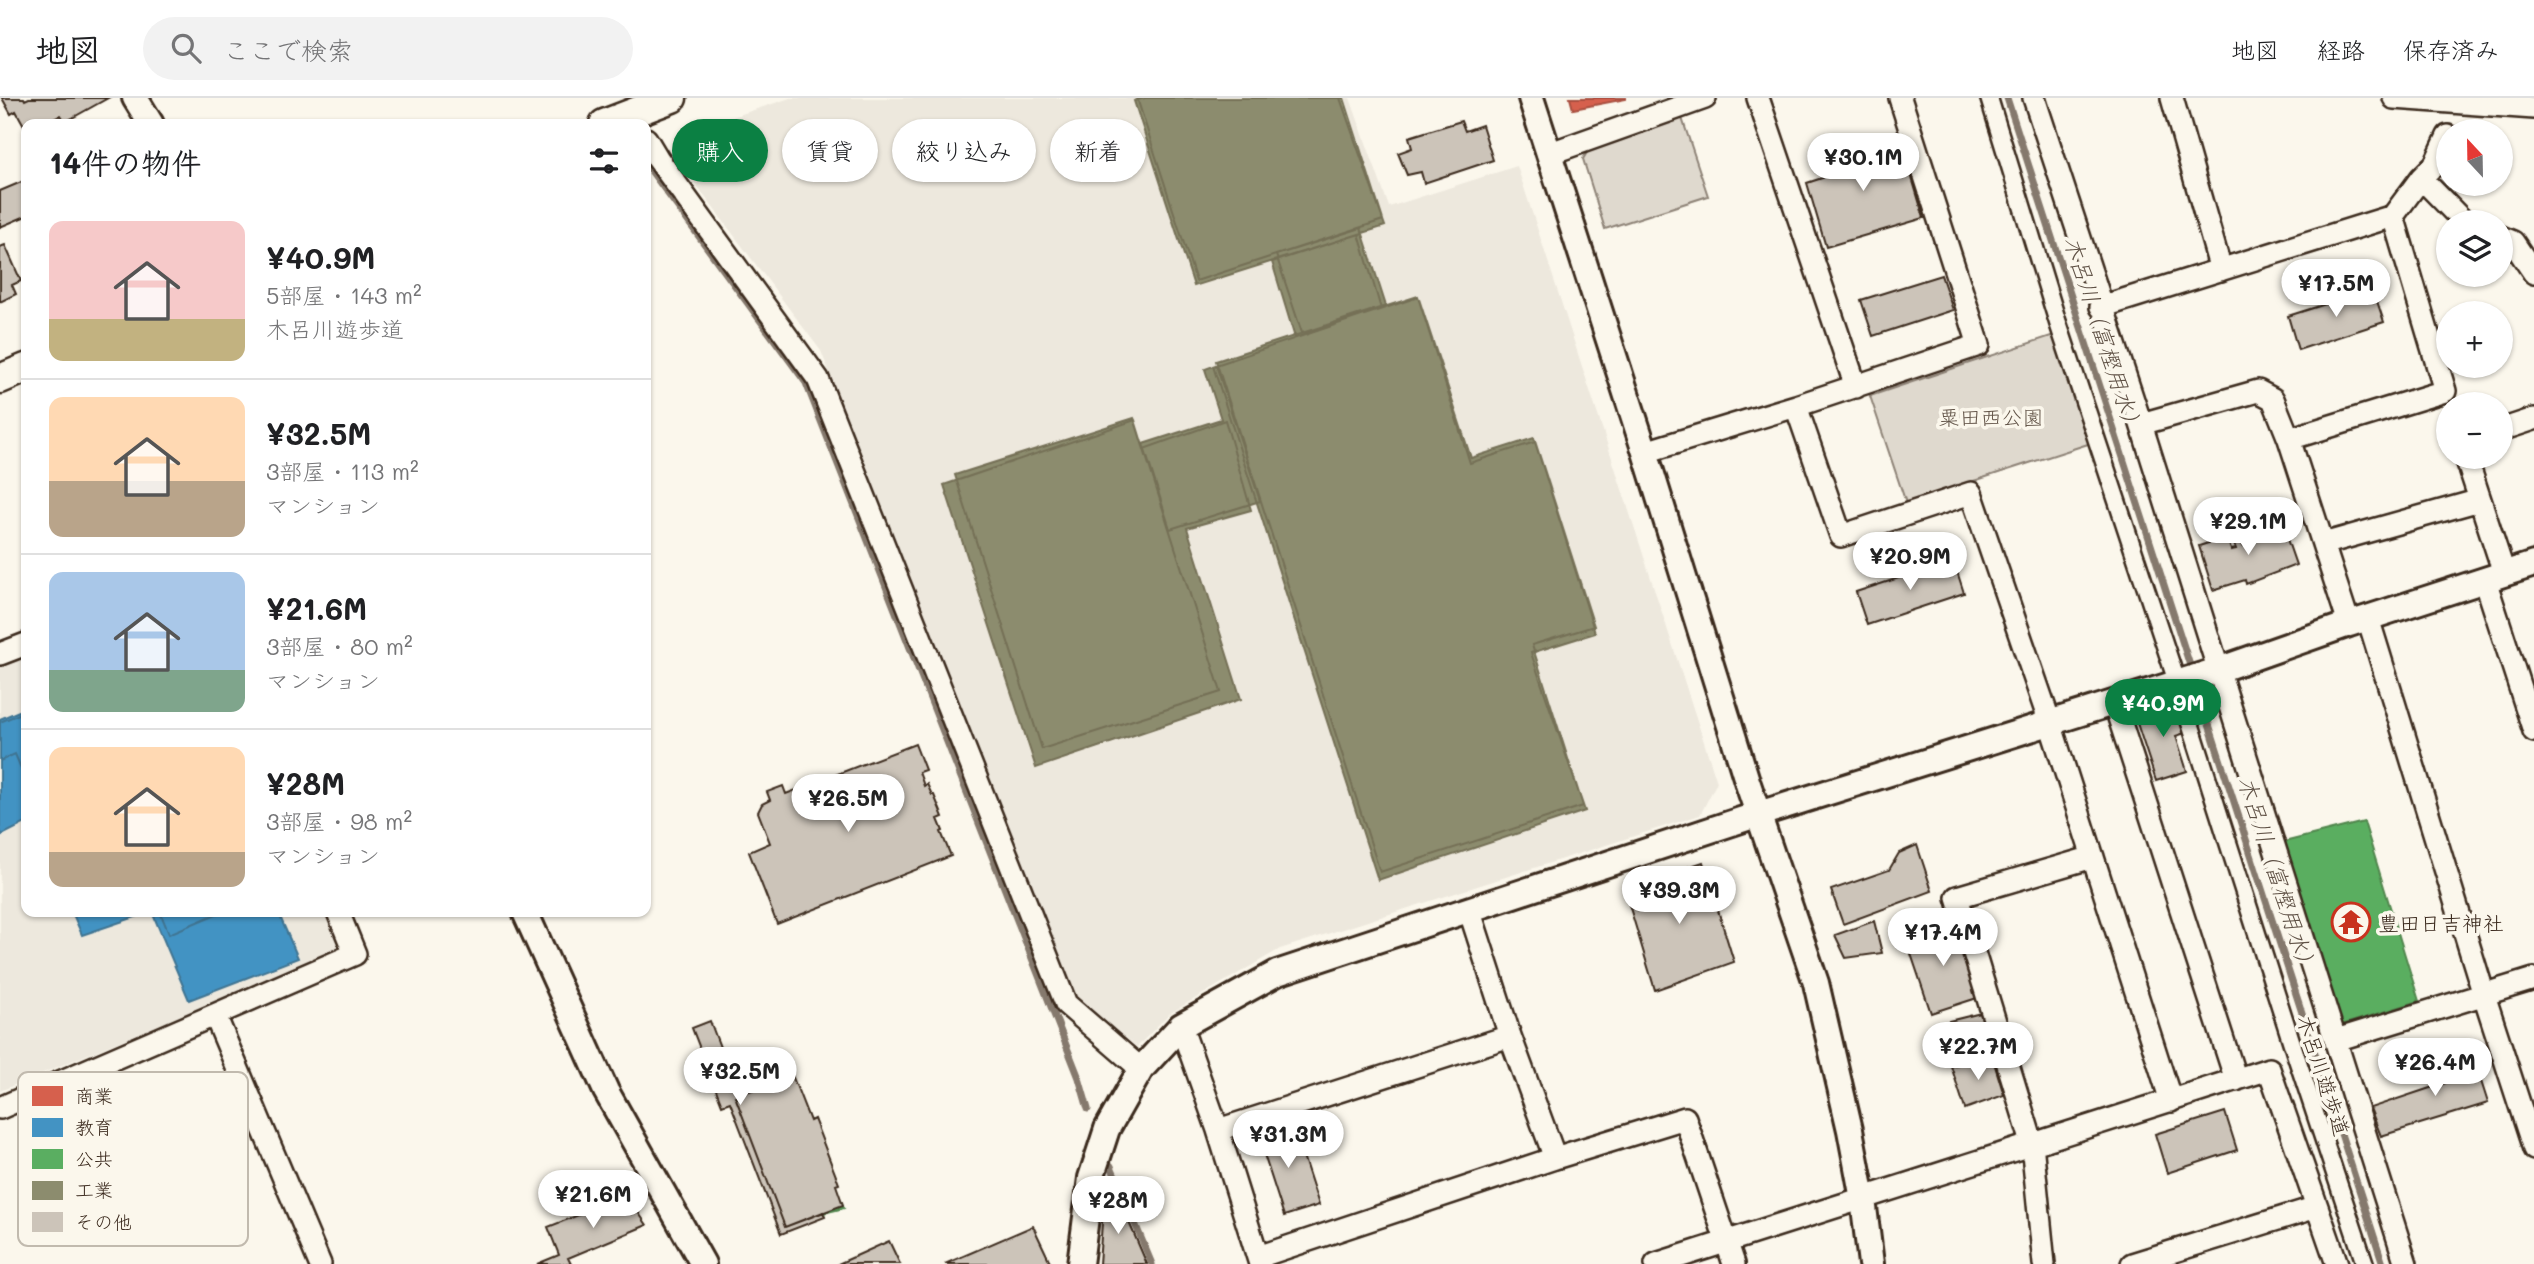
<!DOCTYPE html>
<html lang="ja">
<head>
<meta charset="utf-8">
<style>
	body { margin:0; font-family:Mali,"Klee One",sans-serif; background:#f2f2f2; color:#202124; height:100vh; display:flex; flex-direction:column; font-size:26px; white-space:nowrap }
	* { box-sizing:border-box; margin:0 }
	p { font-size:23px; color:#757577 }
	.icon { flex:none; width:38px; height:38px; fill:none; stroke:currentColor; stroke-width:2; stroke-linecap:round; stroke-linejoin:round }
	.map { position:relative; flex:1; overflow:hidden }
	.sheet { position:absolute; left:21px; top:21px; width:630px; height:798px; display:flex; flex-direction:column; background:#fff; border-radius:14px; box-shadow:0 2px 5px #0004 }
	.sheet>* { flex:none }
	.top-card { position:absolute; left:672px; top:21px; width:665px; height:63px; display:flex; gap:14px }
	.needle { width:46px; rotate:338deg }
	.controls { position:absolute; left:2436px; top:21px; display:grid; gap:14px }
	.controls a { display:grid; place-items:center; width:77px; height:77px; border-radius:50%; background:#fff; box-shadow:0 2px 5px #0004; font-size:35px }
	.price { position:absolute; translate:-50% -60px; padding:0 16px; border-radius:24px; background:#fff; color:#222; font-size:23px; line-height:46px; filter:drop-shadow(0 2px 4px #0008) }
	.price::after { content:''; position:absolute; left:50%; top:42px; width:21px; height:16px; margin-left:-10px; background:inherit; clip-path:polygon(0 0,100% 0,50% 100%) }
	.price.selected { background:#0b8043; color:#fff }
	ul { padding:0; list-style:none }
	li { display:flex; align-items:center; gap:21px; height:175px; padding:0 28px }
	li+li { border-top:2px solid #e0e0e0 }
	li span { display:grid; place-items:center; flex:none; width:196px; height:140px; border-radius:14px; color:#555 }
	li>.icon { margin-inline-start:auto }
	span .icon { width:84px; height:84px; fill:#fffc; stroke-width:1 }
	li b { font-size:30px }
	h2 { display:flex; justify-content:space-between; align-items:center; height:84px; padding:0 28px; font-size:30px }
	.pill { padding:0 24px; border-radius:32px; background:#fff; box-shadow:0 2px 5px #0004; font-size:24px; line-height:63px }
	.pill.selected { background:#0b8043; color:#fff }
	header { display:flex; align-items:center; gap:42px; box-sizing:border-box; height:98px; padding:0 35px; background:#fff; border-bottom:2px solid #e0e0e0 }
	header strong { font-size:33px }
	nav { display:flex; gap:38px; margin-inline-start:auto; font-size:24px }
	.search { width:490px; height:63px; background:#f2f2f2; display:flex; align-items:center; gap:18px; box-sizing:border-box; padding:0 24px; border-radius:38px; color:#757577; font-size:26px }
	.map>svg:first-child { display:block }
	.built { fill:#ede8dd }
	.green { fill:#dfd9ce; stroke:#8d8276; stroke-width:2 }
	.shops { fill:#d6604d; stroke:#a8503f; stroke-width:2 }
	.schools { fill:#4393c3; stroke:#417492; stroke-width:2 }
	.public { fill:#5aae61; stroke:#51864d; stroke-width:2 }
	.industry { fill:#8c8c6e; stroke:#746f56; stroke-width:2 }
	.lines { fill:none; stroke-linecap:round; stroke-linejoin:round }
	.stream { stroke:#85796d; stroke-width:7 }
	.building { fill:#ccc4b9; stroke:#3b2a1e; stroke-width:2 }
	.pedestrian-casing { stroke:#3b2a1e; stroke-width:21 }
	.minor-casing { stroke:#3b2a1e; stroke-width:26 }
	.tertiary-casing { stroke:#3b2a1e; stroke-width:30 }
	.secondary-casing { stroke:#3b2a1e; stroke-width:33 }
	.pedestrian { stroke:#fbf7ec; stroke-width:16 }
	.minor { stroke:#fbf7ec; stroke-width:21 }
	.tertiary { stroke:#fbf7ec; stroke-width:24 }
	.secondary { stroke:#fbf7ec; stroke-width:28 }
	.labels { text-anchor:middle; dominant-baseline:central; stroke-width:7; stroke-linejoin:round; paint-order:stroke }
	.park-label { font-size:21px; fill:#64564a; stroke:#fbf7ec }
	.poi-label { font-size:21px; fill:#3b2a1e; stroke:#fbf7ec; text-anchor:start }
	.street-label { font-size:21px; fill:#3b2a1e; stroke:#fbf7ec }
	.water-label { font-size:23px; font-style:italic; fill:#605246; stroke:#fbf7ec }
	.key { fill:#fbf7ec; stroke:#c1baae; stroke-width:2 }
	.key-label { font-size:19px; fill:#3b2a1e }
</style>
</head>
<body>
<header>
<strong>地図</strong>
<div class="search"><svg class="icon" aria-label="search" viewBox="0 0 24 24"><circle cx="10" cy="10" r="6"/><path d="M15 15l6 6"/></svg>ここで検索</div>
<nav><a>地図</a><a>経路</a><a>保存済み</a></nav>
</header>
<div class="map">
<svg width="2534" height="1166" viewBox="0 0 2534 1166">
	<rect width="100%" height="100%" fill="#fbf7ec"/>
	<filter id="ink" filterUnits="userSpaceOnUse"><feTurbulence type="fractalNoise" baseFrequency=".0143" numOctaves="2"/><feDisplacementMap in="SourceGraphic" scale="14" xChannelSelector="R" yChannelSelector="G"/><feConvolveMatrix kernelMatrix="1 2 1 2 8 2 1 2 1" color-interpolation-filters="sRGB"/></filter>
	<g filter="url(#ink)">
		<path class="built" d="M790,0H1350L1389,109L1517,68L1717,684L1700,717L1280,851L1169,916L1137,949L1077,900L821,253L672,55L675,38Z
			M26,557V814H328L343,850L0,993V567Z"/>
		<path class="green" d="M1681,17L1708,98L1605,131L1583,61L1591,48Z
			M2054,237L2091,345L1906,405L1870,298Z"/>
		<path class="shops" d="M1570,0H1626V1L1573,11Z"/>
		<path class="schools" d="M26,610V725L2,737L0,731V621Z
			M26,613V682L15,656L0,663V624Z
			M72,814H150L82,837Z
			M152,814H278L298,860L189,902Z
			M160,814H221L169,836Z"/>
		<path class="public" d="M2364,724L2419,903L2338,928L2284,744Z
			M792,982L844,1110L824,1115L810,1104L779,1117L732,1006Z"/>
		<path class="industry" d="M1137,0H1344L1383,122L1196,183Z
			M1145,0H1340L1385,128L1194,188L1134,3Z
			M1361,130L1386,208L1302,235L1276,157Z
			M1359,136L1381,211L1295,240L1272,164Z
			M1418,198L1471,360L1534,340L1594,528L1532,547L1583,708L1380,774L1216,263Z
			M1418,199L1470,365L1535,344L1595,535L1531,555L1585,713L1378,782L1213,268Z
			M1216,267L1260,403L1170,431L1143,346L1221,321L1205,271Z
			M1134,320L1221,594L1042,651L955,377Z
			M1135,322L1144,351L1225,322L1251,412L1187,430L1241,601L1036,670L944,387Z"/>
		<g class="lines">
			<path class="stream" d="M2007,0L2383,1166
				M646,66L806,285L1079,980L1088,1011
				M1111,1068L1152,1166"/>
		</g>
		<path class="building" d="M2,0H24L25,2L29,0H108L65,24L61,17L45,26H26V31L16,13L11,16Z
			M1461,23L1465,33L1482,27L1493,62L1424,85L1421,74L1407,77L1398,55L1412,50L1409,39Z
			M1871,41L1877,61L1904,53L1924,120L1826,149L1807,85L1825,79L1818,56Z
			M26,82V118L0,129V93Z
			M5,147L21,183L12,187L16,196L0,204V149Z
			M1941,177L1953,212L1873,238L1861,202Z
			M2373,191L2384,224L2298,252L2288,218Z
			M2280,421L2296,467L2246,486L2245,482L2213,492L2199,448L2227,439L2231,452L2236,451L2231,438L2239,435L2243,448L2255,444L2251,431Z
			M1953,461L1964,495L1867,527L1856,494L1905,478L1903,474L1925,467L1926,470Z
			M2177,602L2188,634L2176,638L2187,673L2156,683L2134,616Z
			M915,646L925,672L919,674L924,688L927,686L932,697H934L943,719L938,721L943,733L941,734L951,758L777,826L749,754L770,745L758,714L762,706L770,702L767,694L783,688L786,696Z
			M1917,747L1932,793L1843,826L1831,792L1889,772L1899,755Z
			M1703,764L1734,864L1655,892L1624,790Z
			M1874,823L1882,855L1846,860L1835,837Z
			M1957,825L1977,900L1931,915L1906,841Z
			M1981,915L1992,947L1961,956L1949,923Z
			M710,923L734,986L767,973L772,985L735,998L785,1129L823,1114L825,1119L781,1136L730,1004L722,1007L692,930Z
			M2472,955L2488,1005L2381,1038L2370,1010L2445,985L2440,965Z
			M1992,958L2004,997L1965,1011L1951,968Z
			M792,977L810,1023L814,1021L839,1086L836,1087L843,1107L785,1129L735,998Z
			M2225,1014L2237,1052L2167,1075L2155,1036Z
			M1293,1027L1319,1107L1284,1118L1258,1038Z
			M1116,1094L1147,1166H1099L1104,1098Z
			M619,1101L621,1108L631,1104L647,1127L568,1160L571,1166H537L559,1157L548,1129Z
			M1033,1128L1051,1166H945Z
			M889,1143L900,1166H838Z"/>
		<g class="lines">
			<defs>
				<path id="pedestrian" d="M1989,0L2058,225L2177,584L2295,955L2365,1166"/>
				<path id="minor" d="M1758,0L1856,289
					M2034,0L2141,326L2406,1166
					M2172,0L2221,172
					M2394,0L2534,10
					M646,41L658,61L818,281L1066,906L1141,971
					M1548,56L1705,0
					M2421,80L2435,66L2448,38
					M2501,139L2513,144L2534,175
					M2101,209L2393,118
					M1796,308L1979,247L1900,0
					M2141,326L2258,293L2273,301L2289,341
					M2501,332L2534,321
					M1645,354L1796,308L1841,438L1971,395L2050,625L2171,1003
					M2466,359L2504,475
					M2323,446L2480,402
					M2485,482L2534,633
					M2368,520L2484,897L2534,1051
					M2349,526L2289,341L2445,293L2393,118L2421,80L2464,124
					M0,556L26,546
					M2114,604L2236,982
					M1469,811L1510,938L1555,1060
					M215,917L320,1166
					M1181,928L1218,1032L1260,1166
					M2336,942L2534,881
					M0,1010L355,856L338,814
					M1218,1032L1510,938
					M1258,1159L1555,1060L1685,1020L1734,1166
					M1656,1166L2269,971L2337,1166
					M2044,1166L2032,1045L1957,799L2093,759
					M2132,1166L2317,1109"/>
				<path id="tertiary" d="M135,0L151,26
					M1531,0L1645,354L1748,686L1816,885L1850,1032L1863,1101L1871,1166
					M525,814L606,993L703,1166
					M1080,1166L1091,1080L1107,1031L1141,971L1181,928L1277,875L1759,716L2218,572L2349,526L2534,466"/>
				<path id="secondary" d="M604,26L672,0
					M0,281L26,270"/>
			</defs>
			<use href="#pedestrian" class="pedestrian-casing"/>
			<use href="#minor" class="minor-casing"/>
			<use href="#tertiary" class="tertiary-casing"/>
			<use href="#secondary" class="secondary-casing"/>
			<use href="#pedestrian" class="pedestrian"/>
			<use href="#minor" class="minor"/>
			<use href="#tertiary" class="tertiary"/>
			<use href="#secondary" class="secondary"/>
		</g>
	</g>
	<defs>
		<symbol id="temple-ring" viewBox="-11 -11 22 22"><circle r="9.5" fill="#fbf7ec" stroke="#c8321e" stroke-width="1.5"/><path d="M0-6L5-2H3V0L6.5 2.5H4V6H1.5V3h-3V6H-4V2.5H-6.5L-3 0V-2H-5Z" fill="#c8321e"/></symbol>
	</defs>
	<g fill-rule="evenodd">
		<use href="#temple-ring" x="2329" y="802" width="44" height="44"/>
	</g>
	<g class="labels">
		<g class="park-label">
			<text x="1991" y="318">粟田西公園</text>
		</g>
		<g class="poi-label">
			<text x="2378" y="824">豊田日吉神社</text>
		</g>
		<g class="street-label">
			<text transform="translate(2324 977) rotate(72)">木呂川遊歩道</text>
		</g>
		<g class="water-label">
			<text transform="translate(2104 237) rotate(72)">木呂川（富樫用水）</text>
			<text transform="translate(2278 777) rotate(72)">木呂川（富樫用水）</text>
		</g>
	</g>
	<rect x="18" y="974" width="230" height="174" rx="10" class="key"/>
	<rect x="32" y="988" width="31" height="20" fill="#d6604d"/>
	<rect x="32" y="1020" width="31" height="19" fill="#4393c3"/>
	<rect x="32" y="1051" width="31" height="20" fill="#5aae61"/>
	<rect x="32" y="1083" width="31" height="19" fill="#8c8c6e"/>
	<rect x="32" y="1114" width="31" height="20" fill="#ccc4b9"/>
	<g class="key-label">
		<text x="75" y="1005">商業</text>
		<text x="75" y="1036">教育</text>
		<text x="75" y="1068">公共</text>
		<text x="75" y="1099">工業</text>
		<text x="75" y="1131">その他</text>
	</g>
</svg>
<div class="controls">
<a><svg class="needle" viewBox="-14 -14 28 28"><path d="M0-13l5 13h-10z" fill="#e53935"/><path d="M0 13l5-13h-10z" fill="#757577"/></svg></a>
<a><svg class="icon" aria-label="layers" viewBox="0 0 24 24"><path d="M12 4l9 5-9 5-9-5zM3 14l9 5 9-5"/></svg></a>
<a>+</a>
<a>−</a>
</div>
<b class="price" style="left:1863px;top:95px">¥30.1M</b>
<b class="price" style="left:2336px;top:221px">¥17.5M</b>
<b class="price" style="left:2248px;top:459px">¥29.1M</b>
<b class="price" style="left:1910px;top:494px">¥20.9M</b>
<b class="price selected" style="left:2163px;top:641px">¥40.9M</b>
<b class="price" style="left:848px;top:736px">¥26.5M</b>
<b class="price" style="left:1679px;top:828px">¥39.3M</b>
<b class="price" style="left:1943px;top:870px">¥17.4M</b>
<b class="price" style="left:1978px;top:984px">¥22.7M</b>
<b class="price" style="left:2435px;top:1000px">¥26.4M</b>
<b class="price" style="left:740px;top:1009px">¥32.5M</b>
<b class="price" style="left:1288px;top:1072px">¥31.3M</b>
<b class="price" style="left:593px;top:1132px">¥21.6M</b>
<b class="price" style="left:1118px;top:1138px">¥28M</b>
<div class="top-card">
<a class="pill selected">購入</a>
<a class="pill">賃貸</a>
<a class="pill">絞り込み</a>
<a class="pill">新着</a>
</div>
<section class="sheet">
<h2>14件の物件<svg class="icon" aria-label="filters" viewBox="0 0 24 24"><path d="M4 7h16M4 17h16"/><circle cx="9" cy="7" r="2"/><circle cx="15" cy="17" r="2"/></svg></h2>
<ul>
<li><span style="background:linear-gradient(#f6c9c9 70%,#c2b280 0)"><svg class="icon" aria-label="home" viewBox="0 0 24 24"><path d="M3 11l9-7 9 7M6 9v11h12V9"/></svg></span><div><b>¥40.9M</b><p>5部屋 · 143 m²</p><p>木呂川遊歩道</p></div></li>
<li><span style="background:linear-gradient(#ffd9b3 60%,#b9a48a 0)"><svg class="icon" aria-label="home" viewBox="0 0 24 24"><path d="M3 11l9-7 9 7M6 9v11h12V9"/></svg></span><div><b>¥32.5M</b><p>3部屋 · 113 m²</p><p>マンション</p></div></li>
<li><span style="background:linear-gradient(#a9c7e8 70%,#7fa58c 0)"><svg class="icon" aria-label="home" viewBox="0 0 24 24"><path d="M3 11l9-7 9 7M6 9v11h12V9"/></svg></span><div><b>¥21.6M</b><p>3部屋 · 80 m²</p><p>マンション</p></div></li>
<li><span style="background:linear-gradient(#ffd9b3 75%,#b9a48a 0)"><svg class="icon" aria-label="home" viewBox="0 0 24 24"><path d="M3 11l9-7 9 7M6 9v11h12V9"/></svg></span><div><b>¥28M</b><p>3部屋 · 98 m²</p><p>マンション</p></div></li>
</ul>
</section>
</div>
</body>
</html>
